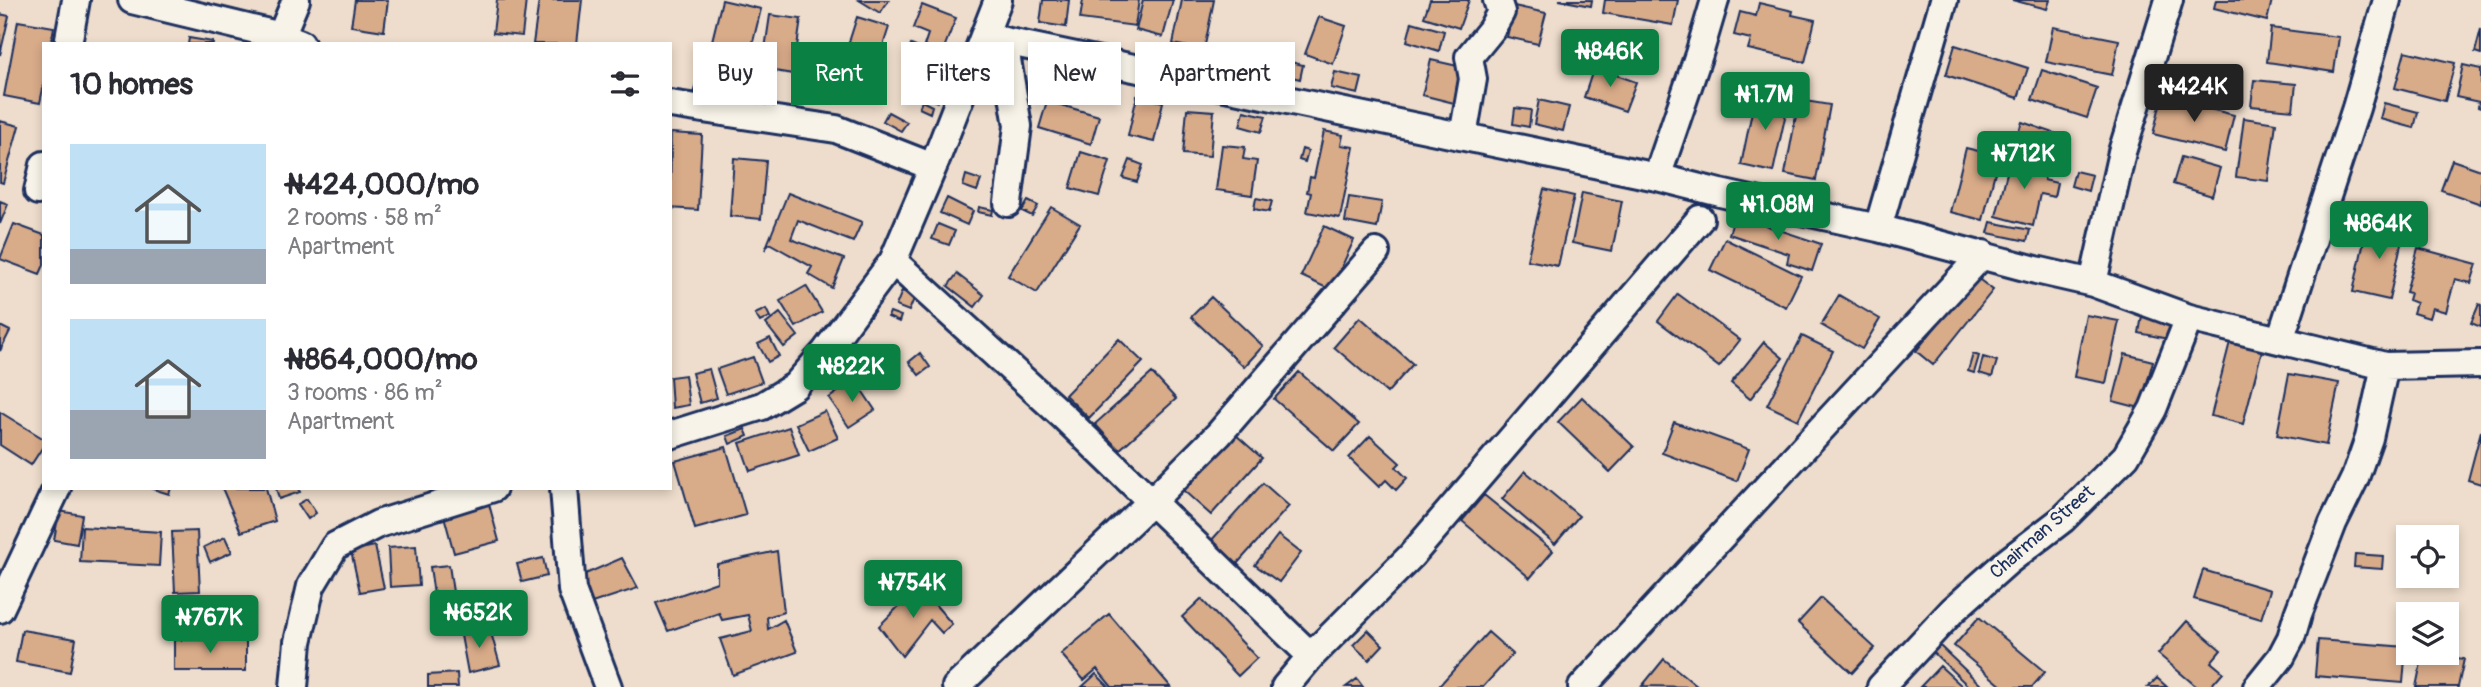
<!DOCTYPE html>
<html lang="en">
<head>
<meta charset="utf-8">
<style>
	body { margin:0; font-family:Pangolin,sans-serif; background:#f7f7f7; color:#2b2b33; height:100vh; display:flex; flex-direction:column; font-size:26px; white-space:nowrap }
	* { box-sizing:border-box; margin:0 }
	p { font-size:23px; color:#7c7c81 }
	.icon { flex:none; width:38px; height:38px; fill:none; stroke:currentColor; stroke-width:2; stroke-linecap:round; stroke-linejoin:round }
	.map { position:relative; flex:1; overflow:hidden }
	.sheet { position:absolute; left:42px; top:42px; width:630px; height:448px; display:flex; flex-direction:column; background:#fff; border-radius:0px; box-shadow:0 4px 10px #0003 }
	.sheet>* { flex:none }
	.banner { position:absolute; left:693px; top:42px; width:665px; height:63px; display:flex; gap:14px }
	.buttons { position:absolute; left:2396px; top:525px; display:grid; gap:14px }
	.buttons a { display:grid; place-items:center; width:63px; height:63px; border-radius:0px; background:#fff; box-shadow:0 4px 10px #0003; font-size:35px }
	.price { position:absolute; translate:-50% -60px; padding:0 16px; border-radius:7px; background:#0b8043; color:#fff; font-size:23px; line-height:46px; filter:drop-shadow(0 2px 4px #0008) }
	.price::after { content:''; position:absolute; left:50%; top:42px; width:21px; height:16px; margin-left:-10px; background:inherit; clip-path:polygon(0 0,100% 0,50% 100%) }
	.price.on { background:#222; color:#fff }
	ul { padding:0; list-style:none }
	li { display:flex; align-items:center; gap:21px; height:175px; padding:0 28px }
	li span { display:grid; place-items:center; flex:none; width:196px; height:140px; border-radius:0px; color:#555 }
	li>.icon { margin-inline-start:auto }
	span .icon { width:84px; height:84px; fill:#fffc; stroke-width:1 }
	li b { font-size:30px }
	h2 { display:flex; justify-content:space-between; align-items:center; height:84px; padding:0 28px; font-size:30px }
	.pill { padding:0 24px; border-radius:0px; background:#fff; box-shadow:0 4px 10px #0003; font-size:24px; line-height:63px }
	.pill.on { background:#0b8043; color:#fff }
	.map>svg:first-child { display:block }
	.building { fill:#d8ab89; stroke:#1b2f5e; stroke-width:2 }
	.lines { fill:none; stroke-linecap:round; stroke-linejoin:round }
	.minor-casing { stroke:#1b2f5e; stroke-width:32 }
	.minor { stroke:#f7f3e8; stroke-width:26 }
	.labels { text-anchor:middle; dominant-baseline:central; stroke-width:6; stroke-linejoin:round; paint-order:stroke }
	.street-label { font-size:19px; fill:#1b2f5e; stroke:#f7f3e8 }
</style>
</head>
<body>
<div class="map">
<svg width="2481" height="687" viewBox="0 0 2481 687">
	<rect width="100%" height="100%" fill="#edc"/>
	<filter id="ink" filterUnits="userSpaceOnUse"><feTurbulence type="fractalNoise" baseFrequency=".0143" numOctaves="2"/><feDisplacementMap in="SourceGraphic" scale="14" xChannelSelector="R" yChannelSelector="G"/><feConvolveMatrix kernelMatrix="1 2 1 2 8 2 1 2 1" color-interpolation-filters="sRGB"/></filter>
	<g filter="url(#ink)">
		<path class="building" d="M355,0H388L384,31L351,26Z
			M497,0H526L522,36L493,33Z
			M539,0H582L577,44H533Z
			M722,0L761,9L750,54L711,45Z
			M859,0H889L880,13Z
			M1043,0H1069L1066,27L1040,23Z
			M1083,0H1139L1135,26L1080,19Z
			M1143,0H1173L1163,37L1136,30Z
			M1182,0H1214L1204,50L1173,44Z
			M1430,0H1469L1459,28L1424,17Z
			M1559,0H1592L1591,6Z
			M1605,0H1678L1673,25L1603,13Z
			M2012,0H2050L2047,9Z
			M2216,0H2272L2267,21L2214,8Z
			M1759,3L1793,11L1792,15L1815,20L1805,62L1748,49L1751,39L1734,35L1740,12L1756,16Z
			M922,5L956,18L942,53L924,46L928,34L913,28Z
			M1514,6L1546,13L1538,44L1507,37Z
			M0,14L9,16L0,55Z
			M770,15L801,19L793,74L762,69Z
			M857,17L889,27L874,74L842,64Z
			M1319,17L1346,26L1333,64L1305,54Z
			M18,21L54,27L51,44H44V84L40,103L4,96Z
			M1412,22L1444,31L1439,51L1407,41Z
			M2053,27L2119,40L2112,75L2046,62Z
			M2271,28L2339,37L2334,72L2267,62Z
			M2481,29V54L2475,52Z
			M189,38L213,42V44H188Z
			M911,45L939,56L928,83L915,78L919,69L904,63Z
			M1955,45L2028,68L2018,98L1946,75Z
			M2405,51L2455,63L2445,101L2395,88Z
			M1182,54L1201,56L1200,64L1181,62Z
			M1278,59L1303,65L1300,79L1275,73Z
			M1431,60L1462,67L1454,103L1422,95Z
			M2463,65L2481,69V108L2478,107L2479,102L2456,97Z
			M1594,67L1636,82L1625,111L1584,97Z
			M2042,70L2097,88L2087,118L2032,100Z
			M1335,72L1362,78L1358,94L1331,88Z
			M698,76L714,80L711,94L694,91Z
			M2254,80L2296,84L2293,110L2251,106Z
			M929,90L940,94L937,102L926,97Z
			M1756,92L1789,99L1773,172L1741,165Z
			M1137,96L1163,102L1154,142L1128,136Z
			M2162,97L2234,115L2225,152L2153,134Z
			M1539,100L1569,107L1563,131L1534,124Z
			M1799,100L1830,105L1816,180L1785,174Z
			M922,101L932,106L930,113L919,108Z
			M1047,101L1099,116L1091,144L1039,128Z
			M2384,103L2418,112L2414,128L2380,119Z
			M1515,108L1531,110L1529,127L1513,124Z
			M1187,109L1214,111L1210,156L1183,154Z
			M1244,111L1266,116L1261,132L1240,126Z
			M888,112L907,122L901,131L883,121Z
			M2244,118L2276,123L2268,181L2236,177Z
			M0,121L19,126L3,183L0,182Z
			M2022,122L2060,135L2052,158L2014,145Z
			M1324,131L1343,135L1341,145L1354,147L1340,218L1307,212L1311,193L1307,192L1310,177L1314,178Z
			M671,133L702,135L698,210L670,208Z
			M1222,145L1245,147L1243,159L1257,161L1252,195L1216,190Z
			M1966,148L1999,156L1983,220L1950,212Z
			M1302,149L1308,151L1305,162L1299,160Z
			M1081,152L1110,161L1099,196L1070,188Z
			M2011,157L2047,166L2044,180L2057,183L2054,197L2040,194L2033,226L1996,216Z
			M2181,157L2220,168L2212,196L2173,184Z
			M734,158L766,161L761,219L730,216Z
			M1130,160L1143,165L1137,182L1123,178Z
			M2452,160L2481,170V204L2441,190Z
			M2075,171L2092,175L2088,191L2071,186Z
			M966,175L981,180L977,191L963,186Z
			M1544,189L1574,196L1558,266L1527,260Z
			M788,193L862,222L853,242L798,220L791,239L844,259L832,288L808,274L812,267L769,243L765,250Z
			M1582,193L1622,201L1612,251L1572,243Z
			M1349,197L1382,202L1377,228L1345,222Z
			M947,198L973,211L967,225L940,213Z
			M1256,198L1272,201L1269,212L1254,209Z
			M0,201L8,204L0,224Z
			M1028,201L1038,206L1032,216L1022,211Z
			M979,207L993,210L992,215L978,212Z
			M1051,207L1080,224L1037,293L1008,276Z
			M1735,215L1821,244L1812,271L1787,263L1789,254L1729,234Z
			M1991,222L2030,230L2027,241L1988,233Z
			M2368,222L2404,230L2389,300L2353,292Z
			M14,224L44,235V265L40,274L0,259Z
			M938,224L955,231L949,245L932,239Z
			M1324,226L1354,240L1331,290L1301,276Z
			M1725,239L1801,276L1786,307L1710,270Z
			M2418,248L2477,264L2471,283L2455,279L2446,312L2432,308L2429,318L2413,313L2416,303L2408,300L2410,293L2406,292Z
			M957,274L984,295L975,307L948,286Z
			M1976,277L1993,290L1933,365L1916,351Z
			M806,286L822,312L796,327L780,301Z
			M902,291L915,296L909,311L896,306Z
			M1678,294L1740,340L1719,367L1658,321Z
			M1839,295L1880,319L1862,349L1821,325Z
			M1211,297L1263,346L1244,367L1191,317Z
			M2479,304L2481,305V327L2471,323Z
			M766,309L770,317L760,322L755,314Z
			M2143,310L2172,316L2168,339L2139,333Z
			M890,312L901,316L899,322L888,317Z
			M780,313L798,336L784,347L766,324Z
			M2086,315L2119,321L2106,383L2074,377Z
			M1360,317L1413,364L1387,393L1334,347Z
			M0,326L10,331L0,351Z
			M1802,336L1833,351L1798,420L1767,405Z
			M770,338L779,356L768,362L758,344Z
			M2231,338L2263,346L2243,424L2211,416Z
			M1119,339L1143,362L1089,418L1065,395Z
			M1764,342L1783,358L1750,399L1731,383Z
			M865,352L878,370L865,379L853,361Z
			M920,353L930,367L919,375L909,362Z
			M1973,354L1979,356L1974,373L1968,371Z
			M2125,354L2153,361L2140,408L2113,401Z
			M753,357L762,382L726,394L717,369Z
			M1983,357L1997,361L1992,377L1979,373Z
			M709,369L717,398L700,403L692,373Z
			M1299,372L1359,424L1334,451L1274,399Z
			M1152,373L1176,399L1119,450L1095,424Z
			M2289,374L2339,383L2326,445L2277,435Z
			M685,375L689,405L672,408L670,377Z
			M855,380L875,410L849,427L829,398Z
			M1582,397L1634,447L1610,472L1558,422Z
			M825,411L838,438L809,451L796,424Z
			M0,412L44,439V445L31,465L0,445Z
			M1674,422L1749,449L1737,481L1662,453Z
			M789,427L799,455L750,471L740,443Z
			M745,429L748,436L730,444L727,436Z
			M2481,431V484L2468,480Z
			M1235,434L1262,458L1211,515L1184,491Z
			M1370,436L1400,463L1396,467L1407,478L1396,490L1386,480L1379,487L1349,458Z
			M726,447L746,515L695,529L675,461Z
			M1525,471L1579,516L1555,544L1502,499Z
			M1263,483L1289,506L1236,565L1210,542Z
			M150,488H171L169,494Z
			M222,488H266L275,521L241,532Z
			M276,488H298L300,492L279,499Z
			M1484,495L1553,551L1530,578L1462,521Z
			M307,499L316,513L308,519L298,504Z
			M489,504L499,541L454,553L444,516Z
			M59,511L82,515L77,544L54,540Z
			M82,527L161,532L159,566L80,562Z
			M197,531L200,591L175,592L172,532Z
			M1278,535L1301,553L1279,582L1255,565Z
			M225,537L232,552L210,562L204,547Z
			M375,546L384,588L360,592L351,551Z
			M416,546L419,585L390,587L388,548Z
			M777,551L784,612L767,617L768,629L784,620L797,652L733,675L720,639L752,631L748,615L722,620L719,613L668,631L656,603L717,582V564Z
			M2355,554L2383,556L2382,569L2354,567Z
			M543,558L547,576L522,582L517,564Z
			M622,558L638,588L592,603L583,575Z
			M449,565L454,599L435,602L430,567Z
			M2203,570L2270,590L2261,619L2194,599Z
			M919,586L952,624L942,633L930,620L902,656L879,626Z
			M1821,598L1875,648L1852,673L1798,623Z
			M1201,599L1257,658L1238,676L1182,617Z
			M1109,614L1171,687H1112L1097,669L1084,680L1061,654Z
			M1979,617L2045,672L2032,687H2003L1954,646Z
			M2187,621L2221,650L2211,662L2223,672L2210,687H2197L2158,654Z
			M490,629L500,665L468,673L460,630Z
			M22,630L76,639L70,672L16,662Z
			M1368,630L1383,645L1369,660L1353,645Z
			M1488,632L1513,654L1483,687H1438Z
			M174,640H246V671H174Z
			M2318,640L2406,647L2403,683L2315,676Z
			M1940,646L1983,687H1969L1933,652Z
			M2423,653L2464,659L2458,687H2416Z
			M1664,659L1698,687L1642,686Z
			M1940,666L1963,687H1920Z
			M457,673L458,687H428V675Z
			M1096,674L1109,687H1082Z
			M2157,678L2167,687H2148Z
			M1357,679L1363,687H1346Z"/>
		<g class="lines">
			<defs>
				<path id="minor" d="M132,0L281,36L301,44
					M986,35L1004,41L1657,177L1720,193L1878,228L2036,270L2093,283L2189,318L2385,366L2481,364
					M281,36L296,0
					M1004,41L1018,126L1008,203
					M68,44L76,0
					M670,104L836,129L933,167
					M1463,136L1473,79L1469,57L1491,30L1501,12L1497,0
					M1657,177L1699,54L1715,0
					M38,191L44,165
					M1878,228L1944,0
					M893,261L1064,417L1311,656
					M2093,283L2122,152L2169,0
					M2280,340L2356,108L2387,0
					M670,435L762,406L795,386L825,352L893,261L933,167L998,0
					M564,488L572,590L608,687
					M0,609L57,488
					M294,687L298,642L311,586L335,546L378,524L493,488
					M956,687L1151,502L1219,434L1376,252
					M1285,687L1311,656L1411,556L1700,219
					M1582,687L1983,254
					M1881,687L1953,610L2007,562L2063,519L2126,456L2153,409L2189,318
					M2257,687L2281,657L2291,638L2298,614L2333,523L2355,478L2369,438L2385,366"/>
			</defs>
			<use href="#minor" class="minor-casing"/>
			<use href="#minor" class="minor"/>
		</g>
	</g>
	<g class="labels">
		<g class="street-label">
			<text transform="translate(2042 532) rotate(-41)">Chairman Street</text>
		</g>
	</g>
</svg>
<div class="buttons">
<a><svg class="icon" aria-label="locate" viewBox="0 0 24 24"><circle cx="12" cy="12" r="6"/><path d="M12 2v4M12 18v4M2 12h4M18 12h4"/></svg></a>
<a><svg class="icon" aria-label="layers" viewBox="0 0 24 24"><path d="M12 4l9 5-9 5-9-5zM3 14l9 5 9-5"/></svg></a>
</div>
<b class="price" style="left:1610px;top:89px">₦846K</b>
<b class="price on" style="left:2194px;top:124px">₦424K</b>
<b class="price" style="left:1765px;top:132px">₦1.7M</b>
<b class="price" style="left:2024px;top:191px">₦712K</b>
<b class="price" style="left:1778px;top:242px">₦1.08M</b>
<b class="price" style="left:2379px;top:261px">₦864K</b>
<b class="price" style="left:852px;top:404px">₦822K</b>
<b class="price" style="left:913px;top:620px">₦754K</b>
<b class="price" style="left:479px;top:650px">₦652K</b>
<b class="price" style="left:210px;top:655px">₦767K</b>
<div class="banner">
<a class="pill">Buy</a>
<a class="pill on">Rent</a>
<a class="pill">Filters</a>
<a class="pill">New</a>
<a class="pill">Apartment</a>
</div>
<section class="sheet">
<h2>10 homes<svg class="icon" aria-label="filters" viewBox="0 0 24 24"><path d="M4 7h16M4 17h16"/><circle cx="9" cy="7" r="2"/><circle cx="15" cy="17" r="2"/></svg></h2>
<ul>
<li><span style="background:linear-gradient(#bfe0f5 75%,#9aa5b1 0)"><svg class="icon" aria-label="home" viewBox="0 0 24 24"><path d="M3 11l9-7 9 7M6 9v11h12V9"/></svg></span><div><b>₦424,000/mo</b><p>2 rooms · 58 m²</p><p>Apartment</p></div></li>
<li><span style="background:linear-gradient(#bfe0f5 65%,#9aa5b1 0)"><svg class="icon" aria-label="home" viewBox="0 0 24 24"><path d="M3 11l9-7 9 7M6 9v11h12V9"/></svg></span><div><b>₦864,000/mo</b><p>3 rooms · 86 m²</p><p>Apartment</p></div></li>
</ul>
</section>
</div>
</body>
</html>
